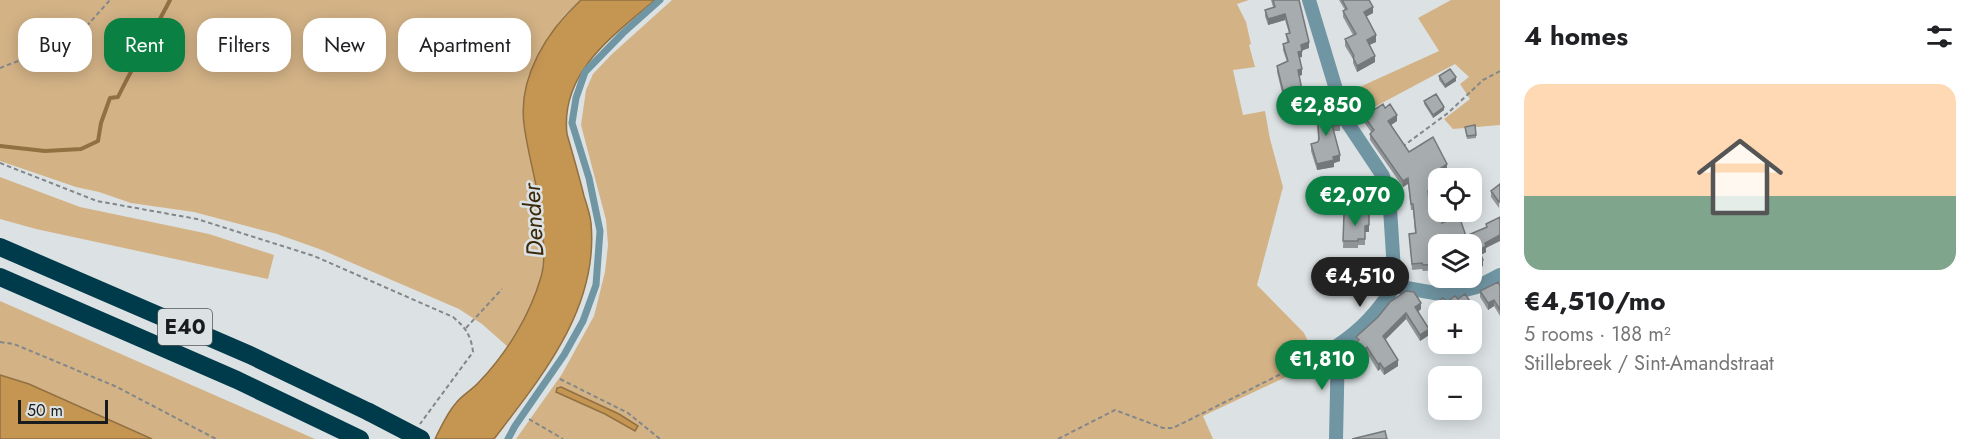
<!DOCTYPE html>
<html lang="en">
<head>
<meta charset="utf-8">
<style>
	body { margin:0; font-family:Jost,sans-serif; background:#f6f6f6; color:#202124; height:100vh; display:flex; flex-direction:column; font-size:22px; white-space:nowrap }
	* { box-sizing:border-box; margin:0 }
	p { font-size:20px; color:#757577 }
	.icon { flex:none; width:33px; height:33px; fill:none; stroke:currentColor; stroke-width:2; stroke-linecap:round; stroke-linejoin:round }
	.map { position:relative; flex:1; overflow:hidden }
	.side { display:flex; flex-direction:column; background:#fff; width:480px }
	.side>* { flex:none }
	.hud { position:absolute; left:18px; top:18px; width:570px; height:54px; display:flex; gap:12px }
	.buttons { position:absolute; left:1428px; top:168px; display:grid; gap:12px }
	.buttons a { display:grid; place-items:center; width:54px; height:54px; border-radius:12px; background:#fff; box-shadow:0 3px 15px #0003; font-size:30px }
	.scale { position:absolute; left:18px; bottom:15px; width:90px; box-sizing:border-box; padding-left:6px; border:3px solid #191b1c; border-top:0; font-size:16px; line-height:21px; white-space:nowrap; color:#191b1c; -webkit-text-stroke:4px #dce2e4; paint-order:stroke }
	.price { position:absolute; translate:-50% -51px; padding:0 14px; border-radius:21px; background:#0b8043; color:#fff; font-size:20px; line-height:39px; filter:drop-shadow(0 2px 3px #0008) }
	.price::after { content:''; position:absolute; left:50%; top:36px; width:18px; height:14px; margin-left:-9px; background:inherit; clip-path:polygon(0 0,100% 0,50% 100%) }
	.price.active { background:#222; color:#fff }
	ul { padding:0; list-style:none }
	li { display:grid; align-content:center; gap:12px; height:318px; padding:0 24px }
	li span { display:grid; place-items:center; height:186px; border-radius:18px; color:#555 }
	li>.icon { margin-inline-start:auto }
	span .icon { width:108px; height:108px; fill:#fffc; stroke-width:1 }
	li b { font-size:26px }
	h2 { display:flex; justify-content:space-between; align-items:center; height:72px; padding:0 24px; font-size:26px }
	.pill { padding:0 21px; border-radius:18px; background:#fff; box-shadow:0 3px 15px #0003; font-size:21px; line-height:54px }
	.pill.active { background:#0b8043; color:#fff }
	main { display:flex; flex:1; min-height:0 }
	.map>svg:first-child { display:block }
	.green { fill:#d3b286 }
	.water { fill:#c59552; stroke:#917042; stroke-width:1.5 }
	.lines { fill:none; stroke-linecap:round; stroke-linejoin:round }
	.stream { stroke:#917042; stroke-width:4 }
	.path { stroke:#838789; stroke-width:2; stroke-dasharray:4.5 3; stroke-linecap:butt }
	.lane { stroke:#7095a3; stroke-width:7 }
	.street { stroke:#7095a3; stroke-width:14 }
	.highway { stroke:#003b4b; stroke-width:18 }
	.highway-bridge { stroke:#003b4b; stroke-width:18 }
	.wall { fill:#909496 }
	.shaded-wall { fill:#75787a }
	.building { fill:#a7acae; stroke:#75787a; stroke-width:1.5 }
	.labels { text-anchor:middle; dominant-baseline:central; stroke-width:5; stroke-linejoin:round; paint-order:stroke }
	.shield { fill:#dce2e4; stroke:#545758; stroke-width:1.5 }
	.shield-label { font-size:21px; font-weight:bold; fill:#191b1c }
	.water-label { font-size:24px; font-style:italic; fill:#3c280a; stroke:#dce2e4 }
</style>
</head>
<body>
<main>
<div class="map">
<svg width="1500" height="439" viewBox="0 0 1500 439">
	<rect width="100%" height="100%" fill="#dce2e4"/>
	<path class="green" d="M0,0H581L566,13L547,39L534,63L540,201L544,246L542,274L534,300L508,347L482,324L459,309L322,250L277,234L194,212L131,203L99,192L76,187L0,161Z
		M672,0H1249L1237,4L1246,22L1251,44L1249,45L1255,67L1233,70L1243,115L1265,111L1270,139L1283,187L1257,285L1304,333L1318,362L1203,416L1213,439H516L562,374L594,316L605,272L608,245L606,220L581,125L586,90L593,74L611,55Z
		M1451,0H1500V125L1453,129L1444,119L1470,99L1460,84L1469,77L1455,64L1352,119L1342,95L1439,51L1418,18Z
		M0,177L80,207L209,234L274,255L268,279L36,229L0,219Z
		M0,301L315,439H0Z"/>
	<path class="water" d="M581,0H655C613,36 560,72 567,134C573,155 579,175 584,196C587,205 590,214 591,223C599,308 542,376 494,439H435C441,427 447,413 456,403C462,395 472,390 479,382C507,353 530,315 541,277C546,260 543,240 542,222C539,189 528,157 524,124C518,77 547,31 581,0Z
		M0,375L29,384L152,439H0Z
		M561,387L619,414L638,426L635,431L605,414L556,392L557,388Z"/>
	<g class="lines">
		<path class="stream" d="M0,146L45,151L81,149L98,141L101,123L110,98L118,97C134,64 153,33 170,0"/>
		<path class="path" d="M0,68L75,39L110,0
			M1402,147L1448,113L1483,80L1500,71
			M0,163L97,201L197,219L314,256L453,317C465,327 471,335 473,352L420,424
			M466,328L502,289
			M0,342L14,344L117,387L216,439
			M560,379L628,413L660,439
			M529,419L563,439
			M1058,439L1115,410L1163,428H1173L1325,352"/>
		<path class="lane" d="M508,439L515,426L564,355L583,321L596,285L600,231L589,178L572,123L576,98L585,72L623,33L660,0"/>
		<path class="street" d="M1309,0L1345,119L1383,176L1389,193L1395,286
			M1395,286L1446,295L1477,287L1500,275
			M1336,439L1338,345C1364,328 1377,311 1395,286"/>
		<path class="highway" d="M0,247L250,355L369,412
			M0,277L237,380L360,439"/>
		<path class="highway-bridge" d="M369,412L421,439"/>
	</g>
	<path class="wall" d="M1271,0H1299L1309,48L1302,50V57H1300L1302,75L1299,76L1302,96L1284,101L1277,72V66L1287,62L1283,50V44L1287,43L1286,34L1289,33L1285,20L1268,25L1265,16V10L1273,7Z
		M1339,0H1369L1373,13L1366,16L1376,42L1369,45L1375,62L1357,72L1353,63V59L1345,46V39L1353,35L1343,17V11L1345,10Z
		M1439,76L1456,81L1445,88L1439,80Z
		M1424,101L1444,110L1433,118L1424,104Z
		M1317,111L1340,125V131H1334L1340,161L1334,163V167L1317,170L1311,151V144L1318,142V140Z
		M1364,116L1397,121L1391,125L1409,152L1447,170L1432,180L1433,197H1429L1431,216L1442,223L1466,236L1486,228V224L1500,217L1486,248V252L1481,255L1483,266L1438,244V270L1423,271L1422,269L1412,270L1409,234L1415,233L1413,210H1411L1408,184L1403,187L1370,140V134L1371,132L1364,122Z
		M1465,127L1476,135V138L1467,139Z
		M1500,184L1499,208L1491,197V191Z
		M1344,214H1369V232H1365V245H1358V248H1343Z
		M1364,275L1357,293L1339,286V280Z
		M1500,286V316L1494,306L1488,310L1480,297V291Z
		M1458,299L1472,310H1438V315L1435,309V304L1447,302Z
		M1421,309L1418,312L1429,335L1420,341L1406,319L1385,340L1398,366L1384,375L1380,369L1378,371L1367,353L1349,367L1347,364V350L1356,342V337L1378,317Z"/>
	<path class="shaded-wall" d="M1373,7V13L1364,18V12Z
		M1285,14V20L1268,25V19Z
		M1376,35V42L1367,46V40Z
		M1309,42V48L1301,51V45Z
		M1302,51V57L1298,58V52Z
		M1375,56V62L1357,72V66Z
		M1302,69V75L1298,76V70Z
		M1456,77V81L1445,88V85Z
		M1302,90V96L1284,101V95Z
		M1444,107V110L1433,118V115Z
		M1397,115V121L1388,127V121Z
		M1340,155V161L1334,163V167L1317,170V164L1333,157Z
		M1447,164V170L1432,180V174Z
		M1408,178V184L1403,187V181Z
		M1369,225V232H1365V226Z
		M1500,235V241L1486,248V252L1479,256V250L1485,243Z
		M1483,260V266L1472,270V264Z
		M1364,269V275L1357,293V287Z
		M1494,300V306L1488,310V303Z
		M1421,303V309L1415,314V307Z
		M1472,304V310H1465V309Z
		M1406,313V319L1383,342V336Z
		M1429,329V335L1420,341V335Z
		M1367,347V353L1349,367V361Z
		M1398,360V366L1384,375V369Z
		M1380,363V369L1378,371V364Z"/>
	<path class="building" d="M1273,0H1299L1309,42L1301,45L1302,51L1298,52L1302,69L1298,70L1302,90L1284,95L1277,66L1288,61L1283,44L1289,42L1286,34L1290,33L1285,14L1268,19L1265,10L1275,7Z
		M1342,0H1369L1373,7L1364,12L1376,35L1367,40L1375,56L1357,66L1353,57L1354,56L1345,39L1356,34L1343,11L1347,9Z
		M1450,69L1456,77L1445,85L1439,76Z
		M1436,94L1444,107L1433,115L1424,101Z
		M1383,104L1385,108L1390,104L1397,115L1388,121L1409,152L1433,137L1447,164L1432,174L1433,191H1428L1431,216L1440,215L1442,223L1459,216L1466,236L1487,227L1486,224L1500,217V235L1485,243L1486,246L1479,250L1483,260L1472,264V244H1438V264L1423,265L1422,263L1412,264L1409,234L1416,233L1413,204H1411L1408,178L1403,181L1370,134L1374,130L1364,116Z
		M1335,110L1340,125H1332L1340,155L1333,157L1334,160L1317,164L1311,144L1318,142L1319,139L1317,111Z
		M1475,125L1476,135L1467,136L1465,127Z
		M1500,184V201L1499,202L1491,191Z
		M1344,214H1369V225L1365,226V239H1358V241H1343Z
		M1347,262L1364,269L1357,287L1339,280Z
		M1498,282L1500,286V310L1494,300L1488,303L1480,291Z
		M1406,291L1414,292L1421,303L1415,307L1429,329L1420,335L1406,313L1383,336L1398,360L1384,369L1380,363L1378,364L1367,347L1349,361L1347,358V350L1359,340L1356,337L1378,317L1390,302Z
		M1465,294L1472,304L1465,309L1466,310H1440L1435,304L1443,298L1447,302L1455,296L1458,299Z
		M1385,431L1387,439H1352Z"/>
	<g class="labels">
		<rect class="shield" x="158" y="309" width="54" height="36" rx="4.5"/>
		<g class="shield-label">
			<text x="185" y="327">E40</text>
		</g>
		<g class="water-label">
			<text transform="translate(533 220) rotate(-93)">Dender</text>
		</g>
	</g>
</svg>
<div class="buttons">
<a><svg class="icon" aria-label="locate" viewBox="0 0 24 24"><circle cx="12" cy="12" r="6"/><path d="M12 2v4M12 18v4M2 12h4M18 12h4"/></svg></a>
<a><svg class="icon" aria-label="layers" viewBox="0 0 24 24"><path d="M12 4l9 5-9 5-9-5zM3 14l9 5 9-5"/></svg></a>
<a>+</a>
<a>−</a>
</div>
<div class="scale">50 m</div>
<b class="price" style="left:1326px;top:137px">€2,850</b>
<b class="price" style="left:1355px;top:227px">€2,070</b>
<b class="price active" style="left:1360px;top:308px">€4,510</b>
<b class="price" style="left:1322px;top:391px">€1,810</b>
<div class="hud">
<a class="pill">Buy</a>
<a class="pill active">Rent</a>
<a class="pill">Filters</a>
<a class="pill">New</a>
<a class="pill">Apartment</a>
</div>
</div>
<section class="side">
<h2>4 homes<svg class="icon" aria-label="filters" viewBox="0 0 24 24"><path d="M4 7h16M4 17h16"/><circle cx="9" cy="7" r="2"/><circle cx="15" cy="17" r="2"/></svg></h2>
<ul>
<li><span style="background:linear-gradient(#ffd9b3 60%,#7fa58c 0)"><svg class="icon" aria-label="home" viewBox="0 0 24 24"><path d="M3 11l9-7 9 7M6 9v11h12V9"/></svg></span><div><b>€4,510/mo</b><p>5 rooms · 188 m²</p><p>Stillebreek / Sint-Amandstraat</p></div></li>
</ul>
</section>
</main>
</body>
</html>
